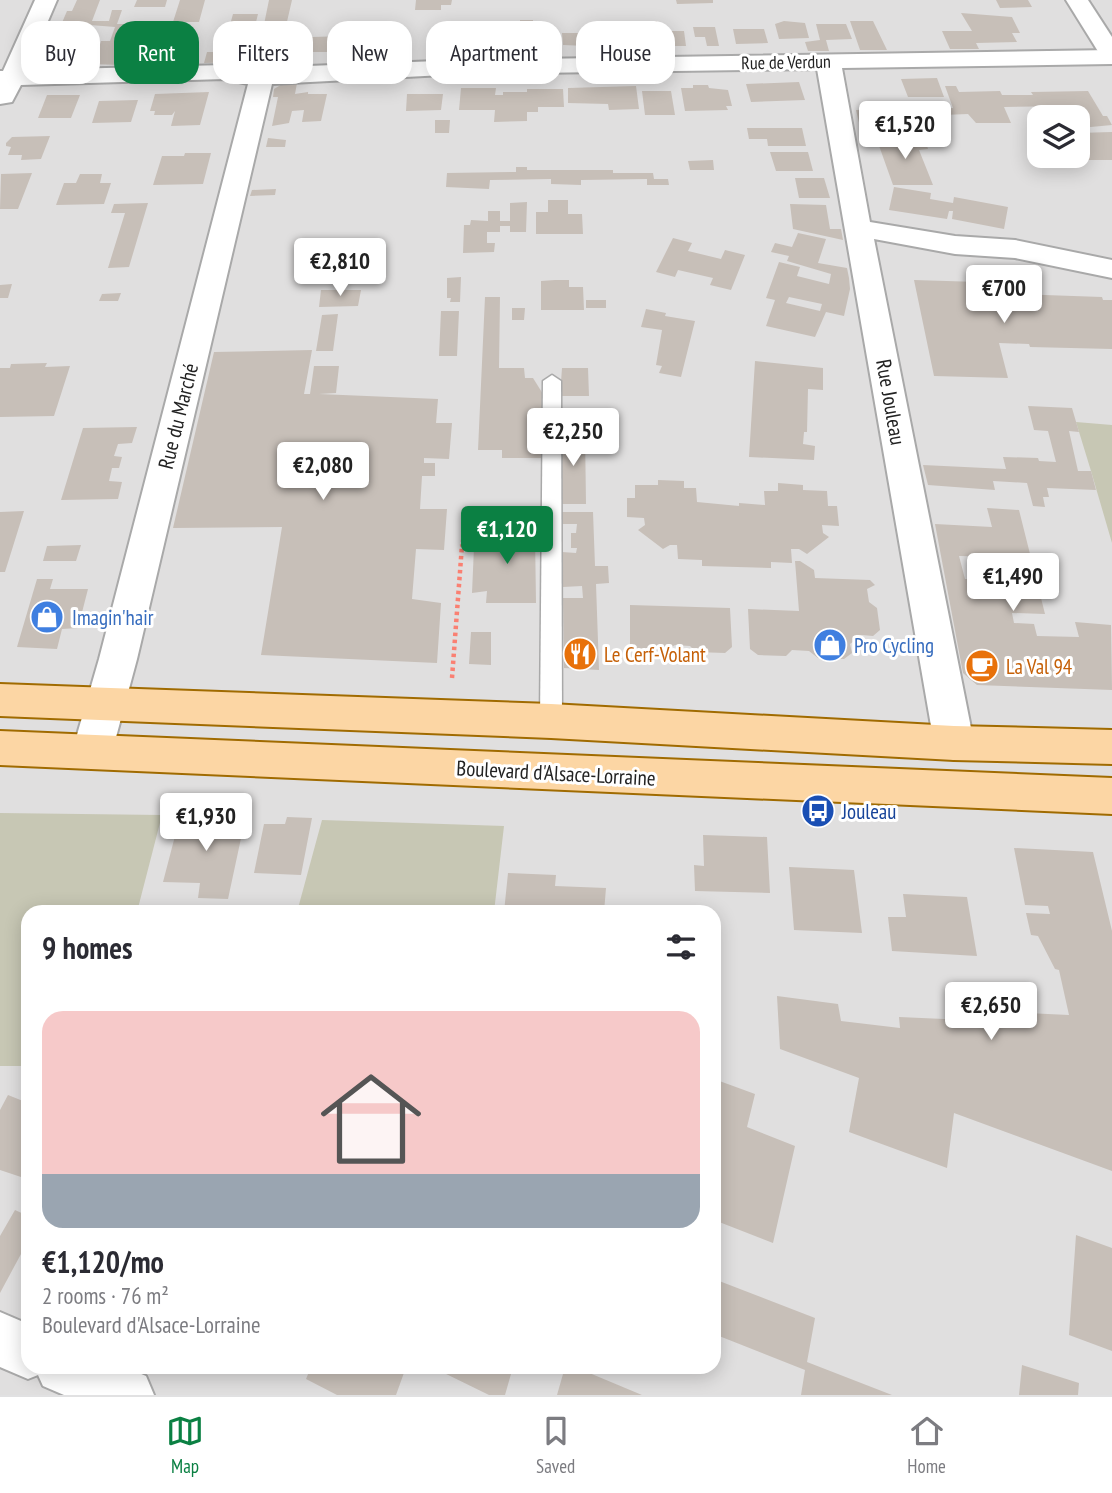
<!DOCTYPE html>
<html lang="en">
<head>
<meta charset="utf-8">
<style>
	body { margin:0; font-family:"PT Sans Narrow",sans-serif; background:#f7f7f7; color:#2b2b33; height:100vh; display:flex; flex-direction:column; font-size:26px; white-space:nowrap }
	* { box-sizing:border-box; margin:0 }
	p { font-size:23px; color:#7c7c81 }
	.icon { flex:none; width:38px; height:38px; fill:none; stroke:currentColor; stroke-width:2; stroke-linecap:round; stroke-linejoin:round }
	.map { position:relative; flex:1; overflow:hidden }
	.drawer { position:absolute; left:21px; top:905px; width:700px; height:469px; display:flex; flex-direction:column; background:#fff; border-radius:21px; box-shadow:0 4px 18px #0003 }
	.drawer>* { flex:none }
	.top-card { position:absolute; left:21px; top:21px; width:700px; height:63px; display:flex; gap:14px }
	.tools { position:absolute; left:1027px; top:105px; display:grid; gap:14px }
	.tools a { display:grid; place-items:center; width:63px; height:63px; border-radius:14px; background:#fff; box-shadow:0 4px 18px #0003; font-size:35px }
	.price { position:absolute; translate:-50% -60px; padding:0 16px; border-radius:7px; background:#fff; color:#222; font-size:23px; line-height:46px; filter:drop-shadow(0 2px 4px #0008) }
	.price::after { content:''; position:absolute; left:50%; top:42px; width:21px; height:16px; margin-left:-10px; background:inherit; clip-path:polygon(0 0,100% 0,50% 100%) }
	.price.selected { background:#0b8043; color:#fff }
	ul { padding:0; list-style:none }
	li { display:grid; align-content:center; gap:14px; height:371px; padding:0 21px }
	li+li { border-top:2px solid #e1e1e2 }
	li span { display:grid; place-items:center; height:217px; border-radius:21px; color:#555 }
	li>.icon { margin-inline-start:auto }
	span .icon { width:126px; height:126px; fill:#fffc; stroke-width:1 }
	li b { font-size:30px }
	h2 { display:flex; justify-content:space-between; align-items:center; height:84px; padding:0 21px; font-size:30px }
	.tag { padding:0 24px; border-radius:21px; background:#fff; box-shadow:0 4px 18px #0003; font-size:24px; line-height:63px }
	.tag.selected { background:#0b8043; color:#fff }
	.tab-bar { display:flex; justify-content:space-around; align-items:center; height:98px; border-top:2px solid #e1e1e2; background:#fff; font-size:19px; color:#7c7c81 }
	.tab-bar a { display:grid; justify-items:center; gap:4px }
	.tab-bar .selected { color:#0b8043 }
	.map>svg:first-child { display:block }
	.residential { fill:#e0dfdf; fill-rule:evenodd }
	.construction { fill:#c7c7b4 }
	.building { fill:#c7bfb8; fill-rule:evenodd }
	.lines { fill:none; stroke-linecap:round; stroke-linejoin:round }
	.service-casing { stroke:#a9a9a9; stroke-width:3 }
	.minor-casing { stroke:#a9a9a9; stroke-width:4 }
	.tertiary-casing { stroke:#a9a9a9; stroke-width:4 }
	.primary-casing { stroke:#a06b00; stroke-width:4 }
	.path-far1 { stroke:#fa8072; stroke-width:3.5; stroke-dasharray:2.5 2.5; stroke-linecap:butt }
	.path { stroke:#fa8072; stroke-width:4.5; stroke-dasharray:3.5 3.5; stroke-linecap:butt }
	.service { fill:#fff; fill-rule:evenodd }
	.minor { fill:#fff; fill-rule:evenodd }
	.tertiary { fill:#fff; fill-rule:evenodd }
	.primary { fill:#fcd6a4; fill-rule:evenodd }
	.labels { text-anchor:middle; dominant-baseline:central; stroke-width:6; stroke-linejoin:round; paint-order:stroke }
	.far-street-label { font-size:18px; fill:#222; stroke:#fff }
	.street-label { font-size:21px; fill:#222; stroke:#fff }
	.shop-label { font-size:21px; fill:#366cbe; stroke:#fff; text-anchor:start }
	.food-label { font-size:21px; fill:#c56008; stroke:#fff; text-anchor:start }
	.transit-label { font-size:21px; fill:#164399; stroke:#fff; text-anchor:start }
</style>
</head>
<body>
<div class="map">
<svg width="1112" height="1395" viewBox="0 0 1112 1395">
	<rect width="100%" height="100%" fill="#f2efe9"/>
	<path class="residential" d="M0,0H1112V1395H0ZM1040,117H1078V156H1040ZM28,912H714V1367H28Z"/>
	<path class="construction" d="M1076,422L1112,425V543L1091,471Z
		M0,813L162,815L137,912H28V1066H0Z
		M322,820L504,826L494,912H297Z"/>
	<path class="building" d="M77,0H100L92,21H109L112,10H122L117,24H136L120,65L90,64L95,51H98L101,41H110L115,27L90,25L83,32H58L67,11H72Z
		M137,0H167L165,7H134Z
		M180,0H205L199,22H173Z
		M269,0H292L283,39H261Z
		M416,0H452L451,5H441V10H415Z
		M676,0H713V3L677,4Z
		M996,0H1028L1032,7L1000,8Z
		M961,13L1012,17L1020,33H1012L1017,42L976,43L979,49H950L942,31H972Z
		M233,14H258L255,26H241L239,32H228Z
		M520,20H533V30H520Z
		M657,21L658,31L646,32L645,22Z
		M784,21L805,23L809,38L779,39L775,24Z
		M850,21H873L887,50H860Z
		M816,24H846L852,39L826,40L829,51H808L805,42L820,40Z
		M594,25H613L611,47L563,45L562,33H594Z
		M693,27H715L719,46H707L705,37H695Z
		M474,28H510V46H474Z
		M733,29H764L768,43L736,44Z
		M658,31H684L686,46H660Z
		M557,34V48H528L529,35Z
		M619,34L646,36L648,50H622Z
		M365,35H379L378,43H401L403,52H397L396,59L364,60L367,43L363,44L362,52H309L312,37L346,36V40H364Z
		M428,35H458L457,51H426Z
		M233,38H252L246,62L204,63L207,52H221L223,46H232Z
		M178,39L172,58H162L168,40Z
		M88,42L86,47H79L75,55L43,56L48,43Z
		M254,47H268L265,58L251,59Z
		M937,78L944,97H908L901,79Z
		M799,82L805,100L751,102L746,84Z
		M284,83H297L295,94L308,92V94H327L321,121L302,122L304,110L292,111L289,123L272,126L278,97H273L274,89Z
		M693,85H708L709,88L728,90L732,106H726L728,110L685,111L681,88H693Z
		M636,86L639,109L609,110L608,104L568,103V88Z
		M945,86H956L959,92L1000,91L1002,95H1033L1031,92L1088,91L1103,116H1107L1112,125L1080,128L1078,117H1075L1069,106L1004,107L1011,123H976L968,114L943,115L941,108H953Z
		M461,88H496L495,95H503V92H527V89H563L564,107H538V112H527V121L494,122L495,110H459Z
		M642,91H671L675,115H645Z
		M209,92L200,125L171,126L175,111L172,115H154L155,111H150L155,94Z
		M407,94H443L441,110L406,111Z
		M47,95H80L71,118H38Z
		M138,100L131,122L92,123L99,101Z
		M893,109L896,120H902L904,128L860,127L856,110Z
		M937,110L943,127H921L916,111Z
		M435,120H450L449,133H435Z
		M747,128H802L806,146H768L767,139H749Z
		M1112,132V160H1055L1053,156H1078V133Z
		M50,136L41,159L21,160L22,155H8L11,147L6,146V143L12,137Z
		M268,138L286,140L285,147H266Z
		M925,139L928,149L919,150L933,185H893L877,140Z
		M770,152H808L813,171H776Z
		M185,153H211L203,184L153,185L162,156H184Z
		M713,160L714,170H690L688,161Z
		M516,167H527V170H613V173H653L654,179H668L669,185H647V179L581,180V185L551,184V179L490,180L489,189L446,187L447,173L516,172Z
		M32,173L18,209H0L1,174Z
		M80,174H102L100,183H111L104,204L56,205L64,183H76Z
		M795,178H824L830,198H799Z
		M894,187L931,193L930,199L953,203L954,197L1008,207L1004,229L952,219L953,211H949L947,219L889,210Z
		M276,189L275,195L250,196L252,190Z
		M548,200H568V214H582L583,234H536V212H548Z
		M527,202L526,232H510V226H500V232H487V243H495L494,252L463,253L464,225H470L471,220L488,221V211H500V221H510V203Z
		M148,203L129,267L108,268L125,213H111L114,204Z
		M790,204L826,205L830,229H841L843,240L793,229Z
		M798,233L826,239L818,263L847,268L849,278L850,289L844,316L826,312L815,337L766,326L775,300L766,298L779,262L800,267L797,276L829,284L831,274L787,261L789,256L771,252L775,243L792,247ZM789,297L822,304L820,311L786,303Z
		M673,238L692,243L688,251L721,259L725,250L745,255L731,290L710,285L713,278L678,270L675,277L656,272Z
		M461,277L460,302H450L451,298H447V278Z
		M555,280H569V287H583L584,310H541V281Z
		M914,280L1011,283L1014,294L1102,297L1103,300H1112V349L1030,347L1029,344L999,343L1008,378L934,376Z
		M12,284L8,298H0V285Z
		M321,290H361L358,306L319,307Z
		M121,293L118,301H99L102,294Z
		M485,297H500L499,368H524L525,378H533L543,394L544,458H502V450H478Z
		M586,300H606V308H586Z
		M512,308H525L524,320H512Z
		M646,309L666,313L665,316L695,321L681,377L659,373L662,366L656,365L662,330L641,327Z
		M441,311H459L457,356H439Z
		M338,314L333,351H316L322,315Z
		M312,350L304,394H310L314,366H339L336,393L319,394L438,399L436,423H452L449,459L424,458V463H435V476H422L420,509H447L444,550L416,549L412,599L441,603L437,663L261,655L282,527L173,528L214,352Z
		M755,361L823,368V390L808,389L807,432H804L803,444L815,446L814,460L749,457Z
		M47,363L45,367L70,366L54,416L0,417V368H10L11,364Z
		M562,368H588L589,396H560Z
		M1028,406L1072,408L1079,432L1069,431L1078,471H1091L1096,490L1047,488L1049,497H1043L1045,507L1033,506L1027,483L993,481L995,490L928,485L923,465L1006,469L1003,457L1038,458L1039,461L1056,462L1048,431L1034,430Z
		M137,427L132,443L118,444L114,456L122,457L119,468H112L109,481L122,482L118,499L61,500L83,428Z
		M561,432H585L586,504H561Z
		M658,480L684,481V488H696L697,502L739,506V503L765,505L764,491H778V483L803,485V490L827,491L828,506H837L839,526L822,525L823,533L829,537L807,554L799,549H791L792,563L771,562V568L702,566V560L678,559L677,545H670L663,549L638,530L645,525L644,518L627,517V498H635V485H658Z
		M987,508L1019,510L1045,614L1012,613L1014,623L1034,624L1037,636L1079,637L1075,622L1111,625L1112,690L977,685L963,673L935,524L992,527ZM959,556L999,557L1006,589L973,586L972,579H965Z
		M24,511L5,572H0V512Z
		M562,512H593L595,566H608L609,583L596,584L599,670L564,668L563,598H583L582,586L563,587L562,552L576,553L577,548H571V533H576L577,524H562Z
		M530,524V535H535L536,603H486L487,591L472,593L474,547H488L491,525Z
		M81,545L76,561H43L47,546Z
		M795,561H800L814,570L815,578L870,580L875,585L867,589L869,602L877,608L880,630L873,636L862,635L850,644L852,653L844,659L818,658L809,651L792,650L786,656L758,655L750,649L748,609L799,611Z
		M37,579H53L50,589H88L78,628L62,629L57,649L17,647Z
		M630,605L730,608L732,647L725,653L696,652L690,646L675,645L666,651L636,650L630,644Z
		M471,632H491V665L469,664Z
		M181,813L246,815L228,899L198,898L200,883L163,882Z
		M287,817L312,818L301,875L254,873L264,824H285Z
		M703,835L767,837L770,893L695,891L694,865L704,866Z
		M1014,848L1093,852L1112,931V1171L954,1113L947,1168L849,1132L859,1078L780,1049L777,996L838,1004L841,1021L900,1028L899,1017L989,1021L986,1011L1069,1015L1059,970L1055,969L1038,936L1031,935L1026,913L1050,914L1048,906L1025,905Z
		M789,867L854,870L862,933L794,930Z
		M508,873L556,875L555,886L606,888L604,912H504Z
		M903,894L967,897L977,956L892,951L888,917H906Z
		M714,1079L755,1094L747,1127L795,1146L773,1243L714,1220Z
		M8,1095L28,1103L27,1179L0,1170V1110Z
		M15,1210L28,1216V1241L0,1293V1236Z
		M1076,1235L1112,1248V1351L1069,1335Z
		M714,1279L815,1318L807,1362L892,1395H801L805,1370L714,1334Z
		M1022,1365L1079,1383L1078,1395H1019Z
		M311,1367H397L405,1370L396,1395H337L306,1379Z
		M442,1367H513L505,1395H489L440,1371Z
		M565,1367H575L642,1395H557Z"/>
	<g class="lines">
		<defs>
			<path id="service" d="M552,375L561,381L562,721L559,727L551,730L543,727L540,721L543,381Z"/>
			<path id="minor" d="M35,0H57L27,70L225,65L261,72L282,67L463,60L510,63L533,59L1112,50V64L842,68L870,222L955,236L1015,240L1112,260V278L1015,258L955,254L874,239L974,743L968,755L954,760L940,755L934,743L817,69L533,73L510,77L463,74L272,84L137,659L112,752L106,764L92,769L78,764L72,752L99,659L248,84L225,79L21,85L12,102L0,104V71H3Z
				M0,1312L28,1324V1367H125L146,1376L154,1395H64L43,1386L38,1375L28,1379L0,1367Z"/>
			<path id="tertiary" d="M1066,0H1088L1112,37V63L1104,61Z"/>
			<path id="primary" d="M0,684L551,704L954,726L1112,730V764L954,760L551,738L0,716Z
				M0,731L1112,778V814L0,765Z"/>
		</defs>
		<use href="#service" class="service-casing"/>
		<use href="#minor" class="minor-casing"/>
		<use href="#tertiary" class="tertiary-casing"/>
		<use href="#primary" class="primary-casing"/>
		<path class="path-far1" d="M462,547L465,513"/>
		<path class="path" d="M452,678L462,545"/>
		<use href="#service" class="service"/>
		<use href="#minor" class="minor"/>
		<use href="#tertiary" class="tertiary"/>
		<use href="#primary" class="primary"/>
	</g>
	<defs>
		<symbol id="shop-disc" viewBox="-11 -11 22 22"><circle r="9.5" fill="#3f7fe0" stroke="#fff"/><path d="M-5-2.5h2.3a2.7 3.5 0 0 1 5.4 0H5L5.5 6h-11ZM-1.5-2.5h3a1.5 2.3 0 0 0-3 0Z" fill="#fff"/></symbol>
		<symbol id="restaurant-disc" viewBox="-11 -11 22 22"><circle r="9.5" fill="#e8710a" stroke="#fff"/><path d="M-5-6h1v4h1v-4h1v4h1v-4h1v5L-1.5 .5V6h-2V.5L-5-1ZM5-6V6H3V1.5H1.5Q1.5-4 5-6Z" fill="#fff"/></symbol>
		<symbol id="cafe-disc" viewBox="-11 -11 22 22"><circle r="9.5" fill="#e8710a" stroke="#fff"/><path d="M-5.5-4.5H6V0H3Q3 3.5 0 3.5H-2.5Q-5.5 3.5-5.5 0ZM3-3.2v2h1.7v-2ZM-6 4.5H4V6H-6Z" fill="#fff"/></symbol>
		<symbol id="bus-disc" viewBox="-11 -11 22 22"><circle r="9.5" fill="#1a4fb4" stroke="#fff"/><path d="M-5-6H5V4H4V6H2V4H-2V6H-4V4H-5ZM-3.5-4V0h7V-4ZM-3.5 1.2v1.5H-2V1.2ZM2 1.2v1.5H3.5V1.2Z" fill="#fff"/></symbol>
	</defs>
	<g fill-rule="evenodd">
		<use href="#shop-disc" x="28" y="598" width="38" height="38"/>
		<use href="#shop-disc" x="811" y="626" width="38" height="38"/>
		<use href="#restaurant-disc" x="561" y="635" width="38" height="38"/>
		<use href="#cafe-disc" x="963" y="647" width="38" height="38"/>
		<use href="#bus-disc" x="799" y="792" width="38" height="38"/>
	</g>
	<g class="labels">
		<g class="far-street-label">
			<text transform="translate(786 62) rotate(-1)">Rue de Verdun</text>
		</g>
		<g class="street-label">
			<text transform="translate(891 402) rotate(80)">Rue Jouleau</text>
			<text transform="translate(178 416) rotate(-76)">Rue du Marché</text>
			<text transform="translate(556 773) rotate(3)">Boulevard d'Alsace-Lorraine</text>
		</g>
		<g class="shop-label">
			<text x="72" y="617">Imagin'hair</text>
			<text x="854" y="645">Pro Cycling</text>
		</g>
		<g class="food-label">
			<text x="604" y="654">Le Cerf-Volant</text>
			<text x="1006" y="666">La Val 94</text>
		</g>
		<g class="transit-label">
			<text x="842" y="811">Jouleau</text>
		</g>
	</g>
</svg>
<div class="tools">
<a><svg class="icon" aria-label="layers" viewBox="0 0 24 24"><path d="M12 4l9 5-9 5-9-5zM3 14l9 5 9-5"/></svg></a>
</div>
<b class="price" style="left:905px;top:161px">€1,520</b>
<b class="price" style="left:340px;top:298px">€2,810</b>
<b class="price" style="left:1004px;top:325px">€700</b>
<b class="price" style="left:573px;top:468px">€2,250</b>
<b class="price" style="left:323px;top:502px">€2,080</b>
<b class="price selected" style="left:507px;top:566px">€1,120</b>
<b class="price" style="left:1013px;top:613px">€1,490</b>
<b class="price" style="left:206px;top:853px">€1,930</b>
<b class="price" style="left:991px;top:1042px">€2,650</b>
<div class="top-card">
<a class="tag">Buy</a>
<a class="tag selected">Rent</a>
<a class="tag">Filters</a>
<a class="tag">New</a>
<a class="tag">Apartment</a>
<a class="tag">House</a>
</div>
<section class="drawer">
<h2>9 homes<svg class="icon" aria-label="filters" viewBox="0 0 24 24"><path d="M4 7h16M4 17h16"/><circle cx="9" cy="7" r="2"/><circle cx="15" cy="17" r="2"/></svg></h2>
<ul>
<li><span style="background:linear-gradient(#f6c9c9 75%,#9aa5b1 0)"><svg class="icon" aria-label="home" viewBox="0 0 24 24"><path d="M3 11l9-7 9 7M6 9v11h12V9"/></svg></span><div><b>€1,120/mo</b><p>2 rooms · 76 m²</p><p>Boulevard d'Alsace-Lorraine</p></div></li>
</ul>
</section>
</div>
<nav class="tab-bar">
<a class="selected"><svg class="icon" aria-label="map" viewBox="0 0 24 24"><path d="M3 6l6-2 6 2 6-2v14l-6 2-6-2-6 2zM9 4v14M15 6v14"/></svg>Map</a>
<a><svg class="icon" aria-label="saved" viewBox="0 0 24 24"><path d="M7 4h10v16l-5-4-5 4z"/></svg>Saved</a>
<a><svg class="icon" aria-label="home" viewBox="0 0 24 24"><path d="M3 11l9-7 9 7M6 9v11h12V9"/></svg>Home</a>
</nav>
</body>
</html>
